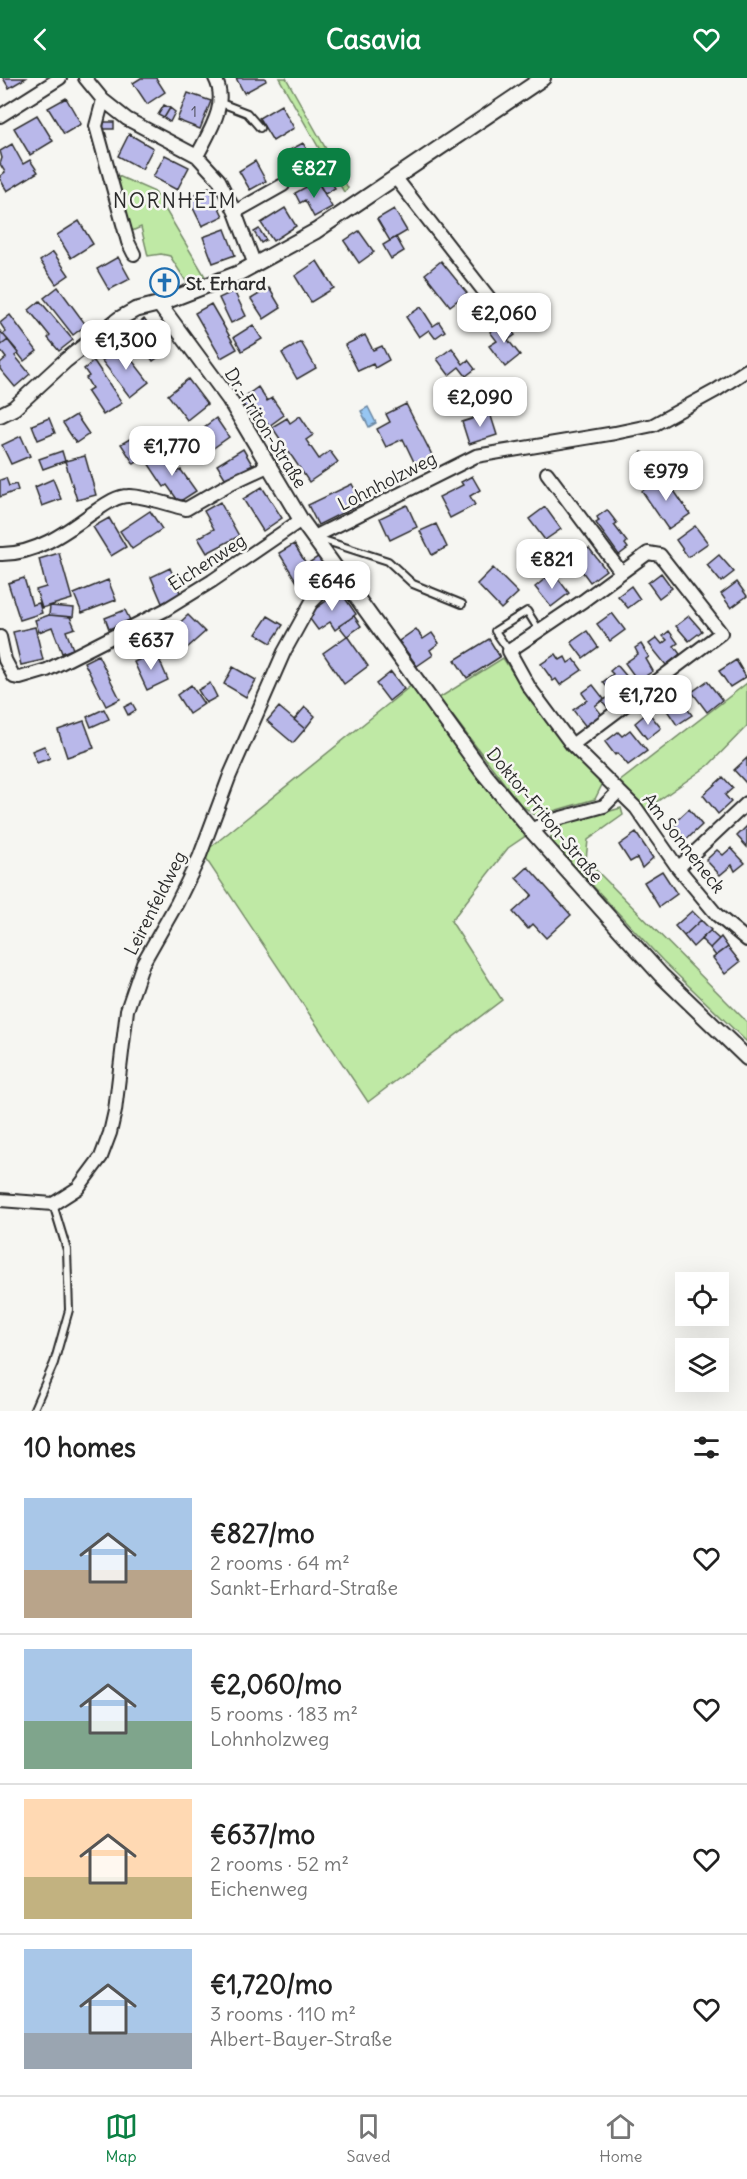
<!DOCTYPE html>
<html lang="en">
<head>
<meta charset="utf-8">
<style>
	body { margin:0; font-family:Delius,sans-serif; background:#f2f2f2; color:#222; height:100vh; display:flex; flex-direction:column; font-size:22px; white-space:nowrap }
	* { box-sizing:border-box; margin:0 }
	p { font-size:20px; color:#767676 }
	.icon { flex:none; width:33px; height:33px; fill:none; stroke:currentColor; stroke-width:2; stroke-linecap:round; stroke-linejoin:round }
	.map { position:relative; height:1333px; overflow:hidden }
	.sheet { display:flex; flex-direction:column; background:#fff; flex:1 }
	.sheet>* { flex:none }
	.controls { position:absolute; left:675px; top:1194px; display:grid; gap:12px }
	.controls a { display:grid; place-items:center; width:54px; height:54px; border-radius:0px; background:#fff; box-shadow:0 6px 24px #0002; font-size:30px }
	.price { position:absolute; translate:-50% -51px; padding:0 14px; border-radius:12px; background:#fff; color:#222; font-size:20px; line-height:39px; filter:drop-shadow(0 2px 3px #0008) }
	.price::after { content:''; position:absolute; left:50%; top:36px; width:18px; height:14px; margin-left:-9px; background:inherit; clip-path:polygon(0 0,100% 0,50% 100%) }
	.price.on { background:#0b8043; color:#fff }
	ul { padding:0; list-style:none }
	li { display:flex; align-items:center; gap:18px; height:150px; padding:0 24px }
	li+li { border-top:2px solid #e0e0e0 }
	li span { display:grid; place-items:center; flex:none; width:168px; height:120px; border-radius:0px; color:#555 }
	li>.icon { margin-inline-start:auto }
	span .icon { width:72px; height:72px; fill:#fffc; stroke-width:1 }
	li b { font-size:26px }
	h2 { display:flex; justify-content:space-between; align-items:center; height:72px; padding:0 24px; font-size:26px }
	header { display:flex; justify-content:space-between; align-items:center; height:78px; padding:0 24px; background:#0b8043; color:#fff; font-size:27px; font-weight:800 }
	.menu { display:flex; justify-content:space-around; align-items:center; height:84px; border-top:2px solid #e0e0e0; background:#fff; font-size:16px; color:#767676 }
	.menu a { display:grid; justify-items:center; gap:3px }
	.menu .on { color:#0b8043 }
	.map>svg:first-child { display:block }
	.green { fill:#bfe9a5; stroke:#758a68; stroke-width:1.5 }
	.water { fill:#97c6f2; stroke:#6c88a2; stroke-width:1.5 }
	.building { fill:#b9b8ea; stroke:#2b2b2b; stroke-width:1.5 }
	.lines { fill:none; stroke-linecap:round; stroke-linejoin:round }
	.service-casing { stroke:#2b2b2b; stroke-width:10 }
	.minor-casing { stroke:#2b2b2b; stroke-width:16 }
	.tertiary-casing { stroke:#2b2b2b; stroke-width:18 }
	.service { stroke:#f6f6f2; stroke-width:6 }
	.minor { stroke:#f6f6f2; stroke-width:12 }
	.tertiary { stroke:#f6f6f2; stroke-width:14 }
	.labels { text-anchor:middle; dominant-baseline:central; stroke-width:5; stroke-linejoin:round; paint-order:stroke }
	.number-label { font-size:15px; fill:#4e4e5b }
	.poi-label { font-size:18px; font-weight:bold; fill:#2b2b2b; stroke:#f6f6f2; text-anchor:start }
	.street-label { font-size:18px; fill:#2b2b2b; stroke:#f6f6f2 }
	.quarter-label { font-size:21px; letter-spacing:1.5px; fill:#2b2b2b; stroke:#f6f6f2 }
</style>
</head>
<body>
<header><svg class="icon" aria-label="back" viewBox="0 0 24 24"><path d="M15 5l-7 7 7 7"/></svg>Casavia<svg class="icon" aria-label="heart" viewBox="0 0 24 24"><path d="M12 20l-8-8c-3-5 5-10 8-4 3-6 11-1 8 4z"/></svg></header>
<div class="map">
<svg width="747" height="1333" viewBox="0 0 747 1333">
	<rect width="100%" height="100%" fill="#f6f6f2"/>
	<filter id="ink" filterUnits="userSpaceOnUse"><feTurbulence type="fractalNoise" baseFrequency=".0167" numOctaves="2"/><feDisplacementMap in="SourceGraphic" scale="12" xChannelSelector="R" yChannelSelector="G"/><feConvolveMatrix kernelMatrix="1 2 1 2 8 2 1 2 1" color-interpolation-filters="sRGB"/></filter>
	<g filter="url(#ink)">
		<path class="green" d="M279,0H286L348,110L344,114Z
			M116,97L155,114L206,200L187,205L170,178L161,176L148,178L141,149L132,153Z
			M503,580C533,626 563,668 602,707L595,721L536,738L520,726L439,620Z
			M747,605V648L709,687L645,732L619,704Z
			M413,606L473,693L527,757L508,770L451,843L502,922L368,1024L204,778L209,764L212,768Z
			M621,730L623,737L588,762L586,782L747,944V964L663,883L551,763V756L564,746Z"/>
		<path class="water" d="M368,329L376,345L369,349L361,333Z"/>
		<path class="building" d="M3,0H26L9,10Z
			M141,0H156L165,14L147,26L133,5Z
			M236,0H265L266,3L244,15Z
			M188,15L211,23L200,51L177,42Z
			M66,20L81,46L64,56L48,30Z
			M164,27L170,30L164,40L158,37Z
			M281,27L294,50L273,63L259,40Z
			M170,30L175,34L170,44L164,40Z
			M37,37L53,63L30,77L14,50Z
			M104,44H114V51H103Z
			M129,56L153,70L142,91L118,78Z
			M303,65L320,95L309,101L304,93L298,96L286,74Z
			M12,66L23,86L30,82L38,94L7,113L0,101V98L5,94L0,86L2,80L0,73Z
			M165,77L189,89L177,112L153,99Z
			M255,83L266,103L250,112L239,93Z
			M325,93L335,110L325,116L315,99Z
			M317,103L332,129L314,139L305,122L300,125L295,115Z
			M209,109L223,138L202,148L188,120Z
			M285,130L296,148L273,163L261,145Z
			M394,131L407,153L390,163L377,141Z
			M79,143L93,166L71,180L57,157Z
			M225,151L235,177L213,185L203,159Z
			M259,151L266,162L261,165L254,154Z
			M359,153L374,174L359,185L344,163Z
			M396,159L404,173L391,181L383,167Z
			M53,174L69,197L56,206L40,183Z
			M118,179L130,201L109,212L97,191Z
			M317,183L334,210L311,224L295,198Z
			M441,183L467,215L450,228L425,196Z
			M165,192L177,209L165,217L153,201Z
			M58,209L86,247L73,257L44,220Z
			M269,210L281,230L264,241L251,221Z
			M234,213L246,238L231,245L219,220Z
			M40,223L73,262L59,273L48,260L50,258L29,232Z
			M211,226L237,271L221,280L195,235Z
			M421,229L433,248L439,244L445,253L435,260L429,252L419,259L406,239Z
			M10,237L37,273L24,283L3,256L6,254L0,245Z
			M144,241L167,273L153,283L136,259L143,254L137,247Z
			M504,243L515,257L508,262L520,277L505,289L489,268L497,263L490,254Z
			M253,247L262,261L242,273L234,259Z
			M0,253L8,262L0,268Z
			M365,257L373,272L382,268L389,282L375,290L373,286L358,293L345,267Z
			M8,262L19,275L15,278L30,296L15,309L0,291V285L6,280L0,272V268Z
			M301,264L316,290L297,301L282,275Z
			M121,268L149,304L130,319L102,283Z
			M452,270L463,286L468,282L475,291L466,298L459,289L449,297L437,281Z
			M94,283L122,325L103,337L87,313L92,310L86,300L89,298L84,291Z
			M188,301L207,326L187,342L168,317Z
			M258,309L267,323L272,320L284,337L269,348L262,338L255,343L240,322Z
			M406,326L433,379L416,388L403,361L386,369L377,351L390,344L386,336Z
			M490,335L497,357L469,366L462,344Z
			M76,337L89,356L76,365L63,345Z
			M300,338L313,357L306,362L319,381L330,373L338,384L309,404L272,349L287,340L290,345Z
			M49,340L55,355L38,362L32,347Z
			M216,340L229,359L212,371L199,353Z
			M140,355L153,374L134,386L121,366Z
			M21,358L30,378L11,386L2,367Z
			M243,371L253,388L227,403L217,387Z
			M62,373L65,383L43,391L39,381Z
			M163,374L177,394L181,392L196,413L179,424L167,407L164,409L148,385Z
			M642,374L654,381L649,391L636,384Z
			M85,378L96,417L77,422L65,383Z
			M472,398L480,412L470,418L475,427L450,440L439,419L463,407L461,404Z
			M664,398L690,436L668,451L642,413Z
			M6,400L9,408L16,406L18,412L0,419V402Z
			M53,401L61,421L42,428L35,409Z
			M352,406L362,425L318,447L308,427Z
			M262,409L282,440L263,453L243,421Z
			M220,424L239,458L207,475L198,460L214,451L204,433Z
			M407,427L417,449L390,462L380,440Z
			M545,429L561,451L545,462L529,441Z
			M607,432L617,445L614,447L627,464L625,466L628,470L619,477L596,445L599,443L597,439Z
			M150,433L162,451L132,471L120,453Z
			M109,440L126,469L111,478L93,449Z
			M436,446L447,469L432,477L420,453Z
			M695,448L708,465L688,479L676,462Z
			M580,464L585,471L576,477L571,471Z
			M294,466L320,508L305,517L279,475Z
			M589,470L606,492L590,504L573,481Z
			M59,475L72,521L42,530L36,512L46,509L39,481Z
			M321,477L333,497L322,504L310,484Z
			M528,477L534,485L528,489L522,481Z
			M719,477L734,494L721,504L707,487Z
			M170,490L181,517L162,525L151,499Z
			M493,490L518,515L501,531L477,506Z
			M553,494L569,515L551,529L535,509Z
			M661,495L672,510L659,520L648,505Z
			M24,500L32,527L39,525L42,535L20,542L8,505Z
			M108,502L116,522L82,535L74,516Z
			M737,504L747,518L731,530L721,516Z
			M631,508L640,521L628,530L618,518Z
			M340,513L356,536L335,552L330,544L318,552L307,537Z
			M50,528L74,530L73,539L49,537Z
			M125,532L130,542L109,551L105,540Z
			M612,535L625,552L610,563L597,546Z
			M49,537L70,539L75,550L66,553L73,571L62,575L52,549L39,554L35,542Z
			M188,537L205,554L187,570L171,553Z
			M268,538L283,547L271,565L256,556Z
			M354,538L361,548L347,558L339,548Z
			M689,538L702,553L689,563L676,548Z
			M35,549L43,582L21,587L13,554Z
			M416,551L423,561L432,555L439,565L430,572L433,577L417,588L399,563Z
			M587,553L598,569L583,580L571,564Z
			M669,553L678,565L674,568L680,576L666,587L649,566L657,560L662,566L667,562L663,558Z
			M347,558L368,588L344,606L323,575Z
			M489,561L500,579L467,600L455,582Z
			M641,566L649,579L646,581L653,593L638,603L625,585L638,576L635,570Z
			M156,574L168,602L147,612L134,584Z
			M556,576L560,582L565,579L568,585L574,581L582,592L560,607L556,601L553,603L541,586Z
			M98,577L120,621L106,628L84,584Z
			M736,582L746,599L730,609L719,593Z
			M617,587L628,600L623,604L628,609L614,619L603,604L613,596L610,593Z
			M233,589L256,602L246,619L224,606Z
			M391,594L404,611L389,623L376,606Z
			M707,603L722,622L707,634L692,614Z
			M210,605L217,619L206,625L198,612Z
			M191,607L204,626L189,636L177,617Z
			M593,607L604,621L595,628L603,638L587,650L573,632L587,622L582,615Z
			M607,620L613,628L609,631L602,623Z
			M680,621L692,637L677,647L666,631Z
			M132,625L136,632L128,637L124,629Z
			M279,629L305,651L293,665L267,643Z
			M305,629L315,638L305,651L294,642Z
			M104,631L109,641L91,649L87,639Z
			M648,634L661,650L647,661L635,645Z
			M84,643L94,670L67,679L58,652Z
			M630,652L647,673L628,687L618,675L615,677L605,664L618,654L622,658Z
			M44,668L50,680L37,685L32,673Z
			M747,680V706L734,692Z
			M723,699L733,710L725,717L731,724L718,736L703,717Z
			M689,731L702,747L685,763L674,745Z
			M747,748V769L737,758Z
			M636,755L653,780L642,790L637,780L630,784L619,767Z
			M731,770L745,785L735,793L732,787L720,797L706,782L717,772L723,777Z
			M528,789L571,837L546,860L533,846L528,851L513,834L532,817L516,800Z
			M662,793L677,816L659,829L644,804Z
			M692,833L701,842L684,858L675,848Z
			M701,842L711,852L693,869L684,858Z
			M710,853L719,861L710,870L701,861Z
			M721,859L728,869L716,878L710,870Z
			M728,869L740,884L725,896L713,880Z"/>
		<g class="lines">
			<defs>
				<path id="service" d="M221,25L247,35L260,50
					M317,460L388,483L413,506L462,526
					M509,573L495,553L527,533L539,552
					M33,1333L54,1285L69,1232L67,1172L53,1126"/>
				<path id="minor" d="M85,0L103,22L96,48L128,164L134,176
					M103,22L127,41L197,78L219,102L235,134L255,187
					M0,38L60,0
					M197,78C209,54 229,26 215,0
					M395,99L500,234
					M235,134L283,107
					M547,395L621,494
					M314,459L476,378L615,355L653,347L715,313L747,292
					M0,476C34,477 65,455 91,436C102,429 115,418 128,418C142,417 171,427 186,431L231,405L270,387
					M0,559L5,582L14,599L20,600L47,592L165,532L212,503L301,442
					M572,667L721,555L660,477L648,475L583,523L509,573L529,609L572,667L636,730L678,790L717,837L747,862
					M531,752L550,743L604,728L619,713
					M678,790L747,725
					M0,1122L53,1126L78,1110L101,1079L110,1055L115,1033L127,932L143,885L177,825L199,780L230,697L284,574L311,525L340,495"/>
				<path id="tertiary" d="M159,226L229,321L301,442L482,693L531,752L622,854L661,897L747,980
					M0,337L14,330L65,283L119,241L135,232L159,226L239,195L316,153L543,0"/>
			</defs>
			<use href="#service" class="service-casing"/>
			<use href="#minor" class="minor-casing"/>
			<use href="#tertiary" class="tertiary-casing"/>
			<use href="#service" class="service"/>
			<use href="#minor" class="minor"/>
			<use href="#tertiary" class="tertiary"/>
		</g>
	</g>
	<defs>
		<symbol id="church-ring" viewBox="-11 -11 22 22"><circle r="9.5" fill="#f6f6f2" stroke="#1f6fb2" stroke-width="1.5"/><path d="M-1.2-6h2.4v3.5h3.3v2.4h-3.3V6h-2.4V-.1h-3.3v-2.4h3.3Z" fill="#1f6fb2"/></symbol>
	</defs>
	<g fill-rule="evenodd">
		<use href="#church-ring" x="148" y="188" width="33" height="33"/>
	</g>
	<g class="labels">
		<g class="number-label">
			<text x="194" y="33">1</text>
		</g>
		<g class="poi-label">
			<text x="186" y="205">St. Erhard</text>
		</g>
		<g class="street-label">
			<text transform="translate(266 350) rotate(58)">Dr.-Friton-Straße</text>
			<text transform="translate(387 403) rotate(-27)">Lohnholzweg</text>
			<text transform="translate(207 484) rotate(-33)">Eichenweg</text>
			<text transform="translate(545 737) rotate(50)">Doktor-Friton-Straße</text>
			<text transform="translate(684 765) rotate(52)">Am Sonneneck</text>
			<text transform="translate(155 825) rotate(-63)">Leirenfeldweg</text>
		</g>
		<g class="quarter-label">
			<text x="175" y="122">NORNHEIM</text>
		</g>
	</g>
</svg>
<div class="controls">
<a><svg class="icon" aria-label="locate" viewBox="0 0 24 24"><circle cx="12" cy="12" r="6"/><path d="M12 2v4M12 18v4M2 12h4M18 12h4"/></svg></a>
<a><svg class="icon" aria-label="layers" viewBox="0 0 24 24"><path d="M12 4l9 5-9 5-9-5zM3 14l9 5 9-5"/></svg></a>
</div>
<b class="price on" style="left:314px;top:121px">€827</b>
<b class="price" style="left:504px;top:266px">€2,060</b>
<b class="price" style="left:126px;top:293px">€1,300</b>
<b class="price" style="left:480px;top:350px">€2,090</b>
<b class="price" style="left:172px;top:399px">€1,770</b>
<b class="price" style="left:666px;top:424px">€979</b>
<b class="price" style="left:552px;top:512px">€821</b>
<b class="price" style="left:332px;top:534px">€646</b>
<b class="price" style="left:151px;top:593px">€637</b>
<b class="price" style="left:648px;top:648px">€1,720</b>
</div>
<section class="sheet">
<h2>10 homes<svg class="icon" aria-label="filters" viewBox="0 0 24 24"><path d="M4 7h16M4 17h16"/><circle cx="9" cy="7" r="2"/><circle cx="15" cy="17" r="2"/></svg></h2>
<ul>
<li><span style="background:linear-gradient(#a9c7e8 60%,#b9a48a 0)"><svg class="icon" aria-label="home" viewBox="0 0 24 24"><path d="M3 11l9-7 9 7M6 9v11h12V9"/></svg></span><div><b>€827/mo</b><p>2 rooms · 64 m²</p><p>Sankt-Erhard-Straße</p></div><svg class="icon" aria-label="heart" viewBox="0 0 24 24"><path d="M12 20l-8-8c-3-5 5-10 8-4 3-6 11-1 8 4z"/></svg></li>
<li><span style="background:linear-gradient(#a9c7e8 60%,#7fa58c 0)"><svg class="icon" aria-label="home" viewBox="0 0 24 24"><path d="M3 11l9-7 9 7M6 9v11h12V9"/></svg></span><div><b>€2,060/mo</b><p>5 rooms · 183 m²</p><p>Lohnholzweg</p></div><svg class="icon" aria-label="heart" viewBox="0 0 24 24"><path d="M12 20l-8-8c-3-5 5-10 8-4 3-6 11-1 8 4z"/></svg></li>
<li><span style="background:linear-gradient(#ffd9b3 65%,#c2b280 0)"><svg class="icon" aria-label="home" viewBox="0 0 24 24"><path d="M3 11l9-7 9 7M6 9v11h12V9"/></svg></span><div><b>€637/mo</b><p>2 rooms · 52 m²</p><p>Eichenweg</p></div><svg class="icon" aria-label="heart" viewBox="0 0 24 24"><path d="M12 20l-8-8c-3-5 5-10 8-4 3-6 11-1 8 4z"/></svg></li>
<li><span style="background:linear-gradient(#a9c7e8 70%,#9aa5b1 0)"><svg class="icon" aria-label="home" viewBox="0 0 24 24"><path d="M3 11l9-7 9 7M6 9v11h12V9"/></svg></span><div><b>€1,720/mo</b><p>3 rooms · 110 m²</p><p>Albert-Bayer-Straße</p></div><svg class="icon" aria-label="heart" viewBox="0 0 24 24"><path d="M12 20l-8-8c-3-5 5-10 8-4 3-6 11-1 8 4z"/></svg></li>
</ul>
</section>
<nav class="menu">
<a class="on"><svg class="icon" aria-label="map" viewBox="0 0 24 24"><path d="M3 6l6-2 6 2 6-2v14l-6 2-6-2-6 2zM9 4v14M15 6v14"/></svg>Map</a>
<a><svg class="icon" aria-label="saved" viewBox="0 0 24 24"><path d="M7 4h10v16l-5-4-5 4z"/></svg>Saved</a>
<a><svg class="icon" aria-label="home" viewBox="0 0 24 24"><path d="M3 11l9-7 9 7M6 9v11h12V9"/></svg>Home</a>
</nav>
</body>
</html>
